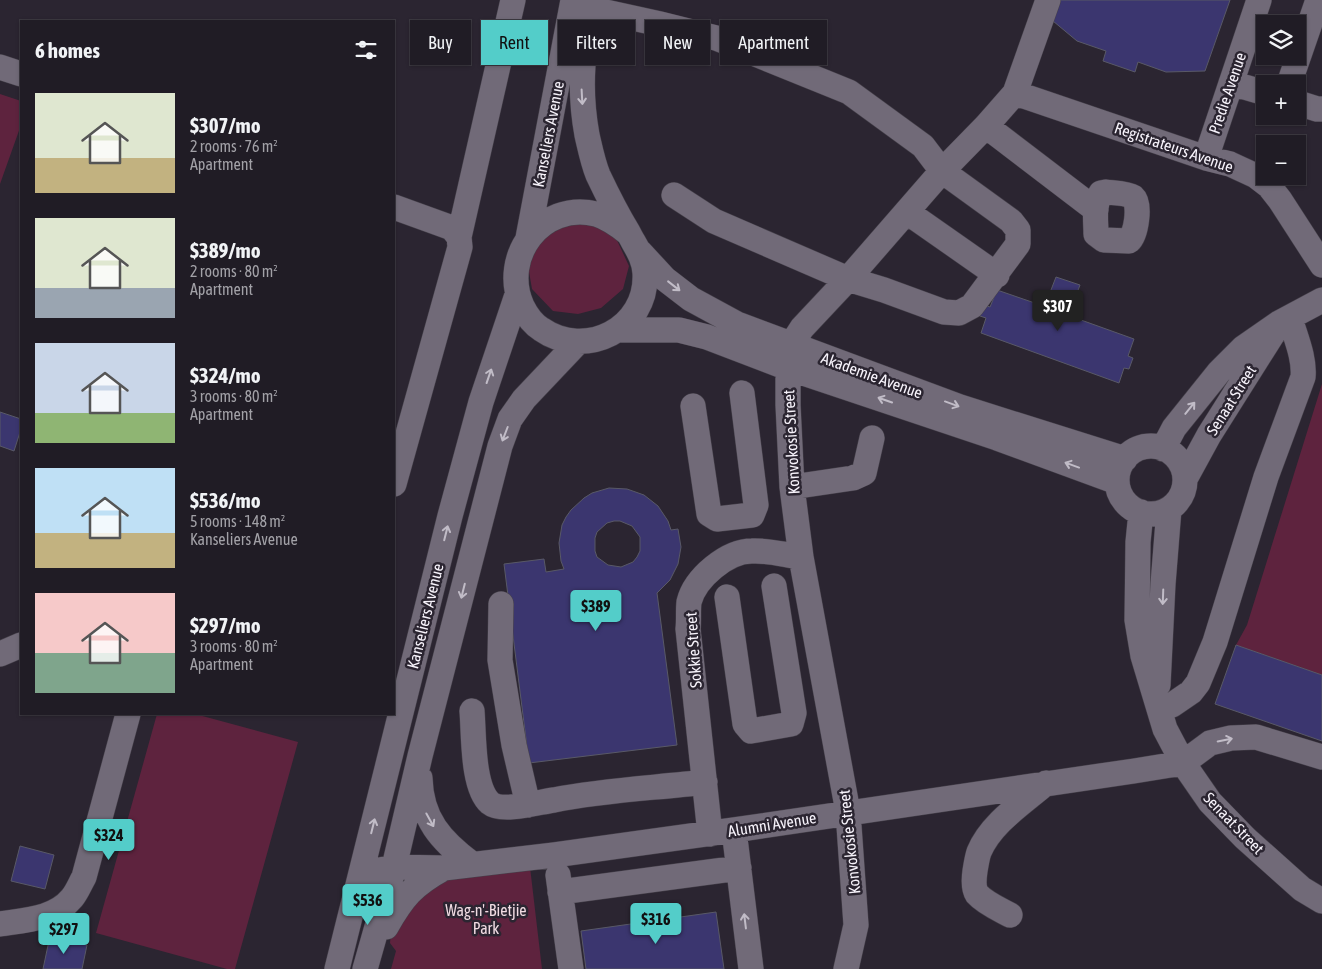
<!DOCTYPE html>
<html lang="en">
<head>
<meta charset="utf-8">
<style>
	body { margin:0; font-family:"Asap Condensed",sans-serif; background:#28252d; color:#f1f3f6; height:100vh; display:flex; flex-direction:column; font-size:19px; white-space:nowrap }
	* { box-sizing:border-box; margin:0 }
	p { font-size:16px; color:#a2a1a7 }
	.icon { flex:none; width:28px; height:28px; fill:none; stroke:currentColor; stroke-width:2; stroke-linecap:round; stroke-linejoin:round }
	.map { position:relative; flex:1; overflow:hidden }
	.panel { position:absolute; left:20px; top:20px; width:375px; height:695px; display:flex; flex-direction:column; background:#201c25; border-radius:0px; box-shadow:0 1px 4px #0004,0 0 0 1px #3d3a42 }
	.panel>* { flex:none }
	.top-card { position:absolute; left:410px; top:20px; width:475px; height:45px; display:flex; gap:10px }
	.controls { position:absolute; left:1256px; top:15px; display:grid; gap:10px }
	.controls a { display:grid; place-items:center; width:50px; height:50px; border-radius:0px; background:#201c25; box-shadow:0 1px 4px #0004,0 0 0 1px #3d3a42; font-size:25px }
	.price { position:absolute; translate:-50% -42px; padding:0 11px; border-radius:5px; background:#53cdc9; color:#111; font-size:16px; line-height:32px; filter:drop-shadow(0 1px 2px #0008) }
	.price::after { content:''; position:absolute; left:50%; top:30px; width:15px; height:11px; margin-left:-8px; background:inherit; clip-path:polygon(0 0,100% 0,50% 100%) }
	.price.current { background:#222; color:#fff }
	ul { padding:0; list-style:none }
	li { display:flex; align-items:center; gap:15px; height:125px; padding:0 15px }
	li span { display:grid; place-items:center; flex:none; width:140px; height:100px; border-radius:0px; color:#555 }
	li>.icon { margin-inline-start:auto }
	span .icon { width:60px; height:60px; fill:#fffc; stroke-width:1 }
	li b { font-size:21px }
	h2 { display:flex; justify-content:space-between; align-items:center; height:60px; padding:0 15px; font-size:21px }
	.chip { padding:0 18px; border-radius:0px; background:#201c25; box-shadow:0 1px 4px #0004,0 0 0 1px #3d3a42; font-size:18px; line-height:45px }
	.chip.current { background:#53cdc9; color:#111 }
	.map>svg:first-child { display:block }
	.green { fill:#5e233e }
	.building { fill:#3b366f; stroke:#595967; fill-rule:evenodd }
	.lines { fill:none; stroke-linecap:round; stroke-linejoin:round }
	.minor-casing { stroke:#45404a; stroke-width:26 }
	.minor { stroke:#716a78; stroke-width:25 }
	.oneway { stroke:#c1bcc7 }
	.labels { text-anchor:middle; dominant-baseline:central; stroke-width:5; stroke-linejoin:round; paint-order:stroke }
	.street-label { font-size:16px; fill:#f7f3fb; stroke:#2b2531 }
	.park-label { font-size:16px; fill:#f1dce3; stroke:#2b2531 }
</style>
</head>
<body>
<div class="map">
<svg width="1322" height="969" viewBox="0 0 1322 969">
	<rect width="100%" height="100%" fill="#2b2531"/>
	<path class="green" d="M0,94L21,101V125L0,184Z
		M587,219L615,236L629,266L623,289L601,308L578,314L553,311L532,289L527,260L535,233Z
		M1322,384V675L1236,645L1247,625Z
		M157,714H195L298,742L235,969H227L96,933Z
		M530,867L542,969H391L396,951L390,943L391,932L401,908L441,877Z"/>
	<path class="building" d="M1053,0H1230L1205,71L1166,72L1138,62L1135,72L1103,61L1106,51L1077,41L1047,16Z
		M1056,277L1080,285L1071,309L1069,308L1067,315L1134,339L1128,356L1133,358L1129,369L1124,368L1119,383L981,333L986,318L980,316L984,305L990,307L997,290L1055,310L1056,307L1046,303Z
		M0,412L21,419V429L14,451L0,446Z
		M609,488L627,489L644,495L658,506L668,521L671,530L678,529L681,547L678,564L670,580L657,593L677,745L529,763L504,564L544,559L546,572L564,569L561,561L559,543L562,525L566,517L571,510L584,498L592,493ZM614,521H620L632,526L640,537V551L637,557L633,562L621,567L608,565L597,557L595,551V538L597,532L607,523Z
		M1236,645L1322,675V741L1215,704Z
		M20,846L54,855L45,889L11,881Z
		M716,912L724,969H586L581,931Z
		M50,936L87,945L82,969H43Z"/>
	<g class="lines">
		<defs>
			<path id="minor" d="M593,0C583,48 578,86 587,135C590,148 593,163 598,175C607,194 617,214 628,232C635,246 644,257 645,273C648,329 585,360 541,329C533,324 526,314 522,306C500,257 541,201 596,214C608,218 618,225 628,233
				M592,9L660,24L716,38L849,92L923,146L942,171L1011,221L1018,230V244L972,306L959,313L944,312L884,290L848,279L714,221L674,195
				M0,67L21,74
				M1231,83L1265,93
				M1289,84L1318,0
				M1015,93L1206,158L1230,164L1256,176L1269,186L1280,200L1322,265
				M1298,103L1317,109H1322
				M986,126L1096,210
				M1206,158L1259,0
				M1106,192C1113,193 1127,193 1133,197C1141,204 1136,235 1129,241L1104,240L1096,234C1096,221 1093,205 1101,193Z
				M394,207L452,228L459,237L460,247L394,484
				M907,212L997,275
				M459,237L513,0
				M528,238L573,0
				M640,252L665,279L691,299L737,324L960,407L1125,459
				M618,330H679L707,337L788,368L997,438L1117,482
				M693,406L709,514L717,519L752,515L756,505L742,393
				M1117 480a34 34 0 1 1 68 0a34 34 0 1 1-68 0Z
				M1163,449L1174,428L1219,372L1243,348L1279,323L1322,300
				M1185,479L1209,435L1274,332
				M792,487L853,478L864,473L872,438
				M1141,512L1138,542L1137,620L1143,656L1165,729L1183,763L1210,802L1245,838L1302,889L1322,901
				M727,597L745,724L751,731L791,724L794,713L774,586
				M501,604L500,660L514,745L528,805
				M0,654L21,645
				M1158,685L1163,584L1169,509
				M1160,708L1172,705L1191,692L1198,683L1215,642L1266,477L1303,377C1305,358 1295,336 1290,318
				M472,711C474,734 472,787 490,803C502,813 539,802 554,800C603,790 655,788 705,782
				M420,778C421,819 441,841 472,864
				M734,830L751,969
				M710,834L688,629C689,620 688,610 689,602C695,578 727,551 752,551C768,550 785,555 801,557
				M361,874L394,867L444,868L554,855L734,830L1134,771L1183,763L1210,743L1231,738L1256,737L1322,757
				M558,875L571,969
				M560,892L739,868
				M1010,915C999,909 985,903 977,894C973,888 974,878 975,871C976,865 977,858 979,852C991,823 1023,803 1046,783
				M0,924C25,920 55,919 72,898C77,892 80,884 84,877L128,714
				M386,927C403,897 413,885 444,868
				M337,969L450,516L481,402L517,295
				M365,969L394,867L420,756L500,446L510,419L524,399L578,342
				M846,969L856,925L848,812L801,557L792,487L788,405V368L791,345L802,328L848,279L942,171L986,126L1015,93L1048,0"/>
		</defs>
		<use href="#minor" class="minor-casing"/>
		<use href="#minor" class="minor"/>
	</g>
	<defs><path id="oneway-shaft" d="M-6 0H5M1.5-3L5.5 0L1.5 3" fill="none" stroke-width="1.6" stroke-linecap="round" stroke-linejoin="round" transform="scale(1.25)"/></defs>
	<g class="oneway">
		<use href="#oneway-shaft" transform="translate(582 97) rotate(87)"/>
		<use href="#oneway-shaft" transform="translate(674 286) rotate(38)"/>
		<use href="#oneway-shaft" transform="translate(489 376) rotate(-71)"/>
		<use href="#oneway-shaft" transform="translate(885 400) rotate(-161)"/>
		<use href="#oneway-shaft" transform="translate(952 404) rotate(20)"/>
		<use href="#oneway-shaft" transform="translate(1190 408) rotate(-51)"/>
		<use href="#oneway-shaft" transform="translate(505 434) rotate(111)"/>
		<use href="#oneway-shaft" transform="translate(1072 465) rotate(-160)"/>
		<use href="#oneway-shaft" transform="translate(446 533) rotate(-76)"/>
		<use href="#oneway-shaft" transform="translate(463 591) rotate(104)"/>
		<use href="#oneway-shaft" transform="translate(1163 597) rotate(92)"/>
		<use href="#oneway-shaft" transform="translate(1225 740) rotate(-11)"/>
		<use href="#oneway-shaft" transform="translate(430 820) rotate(61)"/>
		<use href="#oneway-shaft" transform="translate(373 826) rotate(-76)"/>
		<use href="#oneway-shaft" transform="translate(745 921) rotate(-97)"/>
	</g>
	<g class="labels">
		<g class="street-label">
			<text transform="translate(1227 93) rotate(-71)">Predie Avenue</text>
			<text transform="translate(548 134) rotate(-79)">Kanseliers Avenue</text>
			<text transform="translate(1174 147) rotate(19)">Registrateurs Avenue</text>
			<text transform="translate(872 375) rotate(20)">Akademie Avenue</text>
			<text transform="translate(1231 400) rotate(-58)">Senaat Street</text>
			<text transform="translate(791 442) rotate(-93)">Konvokosie Street</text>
			<text transform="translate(425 616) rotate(-76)">Kanseliers Avenue</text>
			<text transform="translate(693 650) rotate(-94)">Sokkie Street</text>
			<text transform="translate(1234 823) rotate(46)">Senaat Street</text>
			<text transform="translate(772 824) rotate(-9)">Alumni Avenue</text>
			<text transform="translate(849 842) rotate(-96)">Konvokosie Street</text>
		</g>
		<g class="park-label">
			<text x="486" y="910">Wag-n'-Bietjie<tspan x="486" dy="18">Park</tspan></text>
		</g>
	</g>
</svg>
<div class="controls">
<a><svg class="icon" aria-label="layers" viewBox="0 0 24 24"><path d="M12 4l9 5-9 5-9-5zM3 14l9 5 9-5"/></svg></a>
<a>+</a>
<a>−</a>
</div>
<b class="price current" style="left:1058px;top:332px">$307</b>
<b class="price" style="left:596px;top:632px">$389</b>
<b class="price" style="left:109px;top:861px">$324</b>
<b class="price" style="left:368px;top:926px">$536</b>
<b class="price" style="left:656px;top:945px">$316</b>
<b class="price" style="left:64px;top:955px">$297</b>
<div class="top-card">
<a class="chip">Buy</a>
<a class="chip current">Rent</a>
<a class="chip">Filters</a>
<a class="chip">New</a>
<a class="chip">Apartment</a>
</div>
<section class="panel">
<h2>6 homes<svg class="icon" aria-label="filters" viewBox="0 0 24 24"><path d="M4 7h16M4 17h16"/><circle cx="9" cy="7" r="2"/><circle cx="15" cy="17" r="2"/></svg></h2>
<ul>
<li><span style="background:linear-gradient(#dfe7d0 65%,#c2b280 0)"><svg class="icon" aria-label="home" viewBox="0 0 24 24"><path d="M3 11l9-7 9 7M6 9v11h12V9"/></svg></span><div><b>$307/mo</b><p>2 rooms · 76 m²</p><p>Apartment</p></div></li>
<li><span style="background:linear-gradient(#dfe7d0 70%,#9aa5b1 0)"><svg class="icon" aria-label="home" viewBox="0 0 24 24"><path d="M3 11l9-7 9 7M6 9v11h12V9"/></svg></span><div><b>$389/mo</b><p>2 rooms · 80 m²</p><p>Apartment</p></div></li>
<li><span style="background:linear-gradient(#c9d6e8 70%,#8fb573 0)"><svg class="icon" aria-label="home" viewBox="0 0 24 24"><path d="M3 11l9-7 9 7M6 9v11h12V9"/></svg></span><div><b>$324/mo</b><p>3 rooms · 80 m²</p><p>Apartment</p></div></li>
<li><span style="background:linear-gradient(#bfe0f5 65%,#c2b280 0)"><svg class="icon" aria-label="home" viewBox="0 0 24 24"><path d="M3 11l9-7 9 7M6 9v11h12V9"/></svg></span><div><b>$536/mo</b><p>5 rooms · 148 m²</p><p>Kanseliers Avenue</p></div></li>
<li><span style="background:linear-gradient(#f6c9c9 60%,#7fa58c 0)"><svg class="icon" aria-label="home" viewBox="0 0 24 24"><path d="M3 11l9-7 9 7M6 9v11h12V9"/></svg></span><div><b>$297/mo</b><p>3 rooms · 80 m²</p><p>Apartment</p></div></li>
</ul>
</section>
</div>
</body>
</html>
